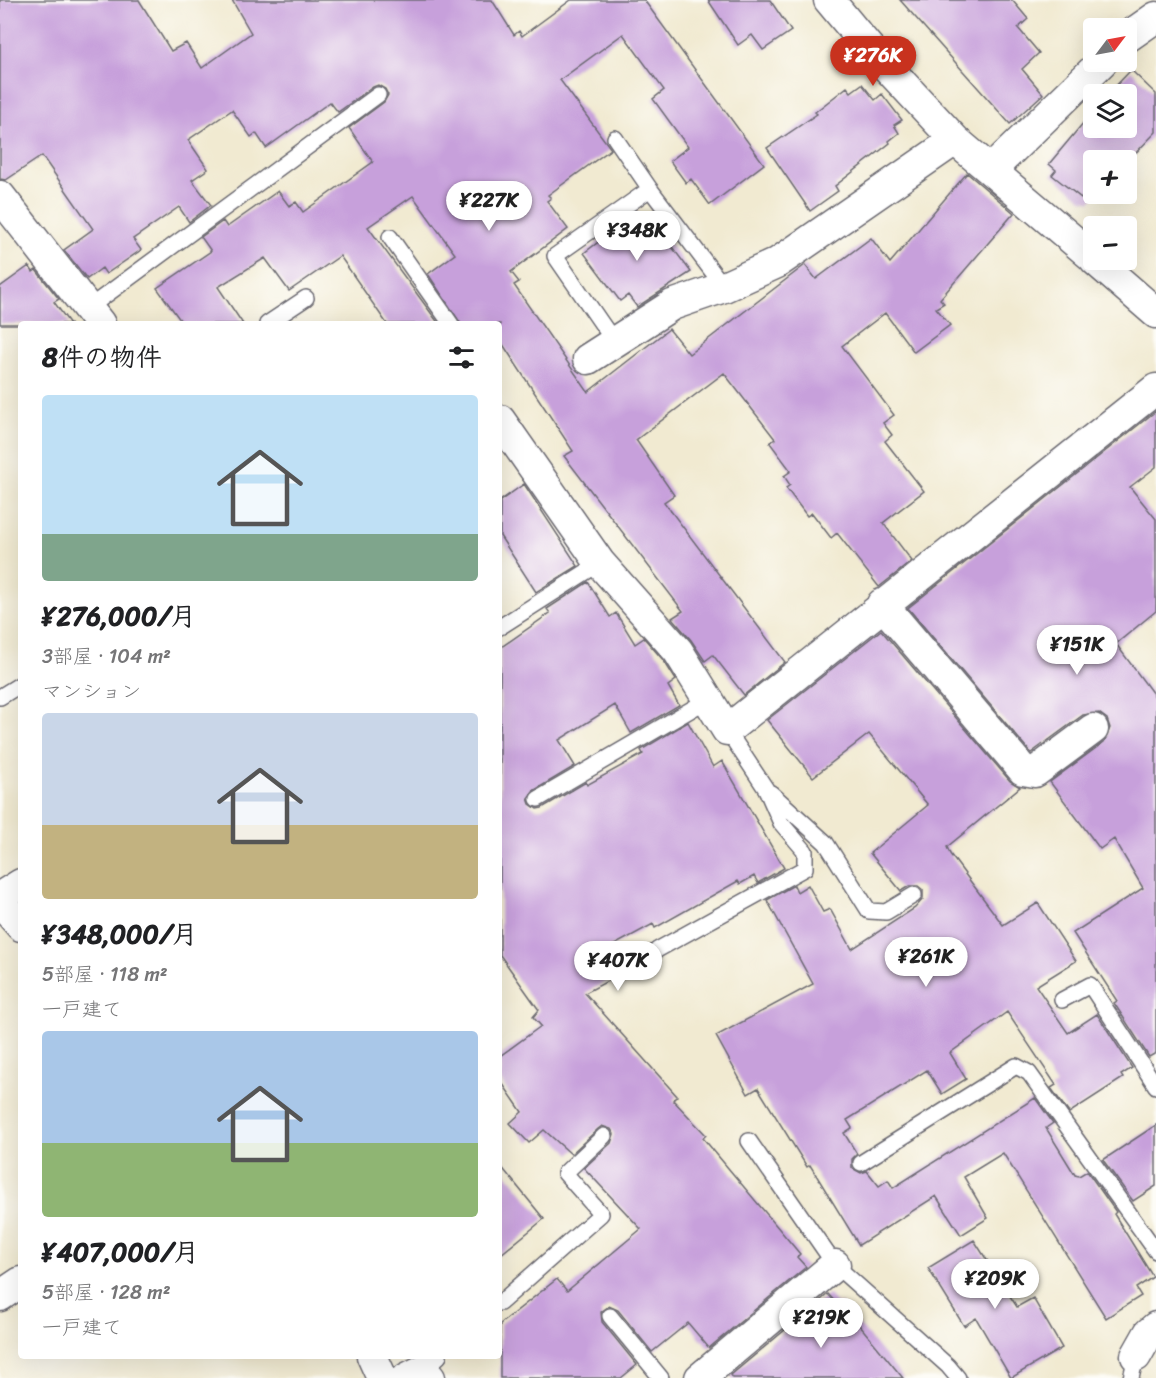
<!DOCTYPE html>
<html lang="ja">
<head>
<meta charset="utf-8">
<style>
	body { margin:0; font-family:Sriracha,"Klee One",sans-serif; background:#f6f6f6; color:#202124; height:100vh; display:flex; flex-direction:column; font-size:22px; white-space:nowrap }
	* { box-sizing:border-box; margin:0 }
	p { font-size:20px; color:#757577 }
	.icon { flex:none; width:33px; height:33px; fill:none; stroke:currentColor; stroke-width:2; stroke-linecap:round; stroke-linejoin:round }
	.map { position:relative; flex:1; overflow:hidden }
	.drawer { position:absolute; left:18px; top:321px; width:484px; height:1038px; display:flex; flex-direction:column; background:#fff; border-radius:6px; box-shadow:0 6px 24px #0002 }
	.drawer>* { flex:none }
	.needle { width:39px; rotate:58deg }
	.fabs { position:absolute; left:1083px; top:18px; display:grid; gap:12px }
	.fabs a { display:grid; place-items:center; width:54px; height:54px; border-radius:6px; background:#fff; box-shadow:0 6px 24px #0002; font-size:30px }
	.price { position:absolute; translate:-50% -51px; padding:0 14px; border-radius:21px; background:#fff; color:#222; font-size:20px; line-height:39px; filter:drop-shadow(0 2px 3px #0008) }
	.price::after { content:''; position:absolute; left:50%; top:36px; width:18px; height:14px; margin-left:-9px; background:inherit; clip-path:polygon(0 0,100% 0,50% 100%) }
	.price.active { background:#c8321e; color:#fff }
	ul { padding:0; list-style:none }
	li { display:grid; align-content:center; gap:12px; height:318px; padding:0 24px }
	li span { display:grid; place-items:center; height:186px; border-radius:6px; color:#555 }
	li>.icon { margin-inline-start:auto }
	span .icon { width:108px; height:108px; fill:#fffc; stroke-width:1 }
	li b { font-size:26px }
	h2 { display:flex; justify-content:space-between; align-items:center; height:72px; padding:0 24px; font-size:26px }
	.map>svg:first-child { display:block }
	.building { fill:#c7a0db }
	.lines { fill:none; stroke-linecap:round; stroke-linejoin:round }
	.lane-casing { stroke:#6a6870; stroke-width:18 }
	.street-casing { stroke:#6a6870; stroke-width:33 }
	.lane { stroke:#fff; stroke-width:15 }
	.street { stroke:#fff; stroke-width:30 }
</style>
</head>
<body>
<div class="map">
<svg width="1156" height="1378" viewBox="0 0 1156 1378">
	<rect width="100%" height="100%" fill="#fdfcf7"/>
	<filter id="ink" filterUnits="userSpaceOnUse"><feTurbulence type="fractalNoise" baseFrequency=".0167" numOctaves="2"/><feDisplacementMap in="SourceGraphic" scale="12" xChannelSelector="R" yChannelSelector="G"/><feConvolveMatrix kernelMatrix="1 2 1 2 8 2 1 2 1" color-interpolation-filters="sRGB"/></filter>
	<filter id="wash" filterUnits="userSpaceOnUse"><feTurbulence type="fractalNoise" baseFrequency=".008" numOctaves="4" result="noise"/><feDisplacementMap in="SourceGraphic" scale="24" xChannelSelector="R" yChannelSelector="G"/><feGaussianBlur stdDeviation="1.35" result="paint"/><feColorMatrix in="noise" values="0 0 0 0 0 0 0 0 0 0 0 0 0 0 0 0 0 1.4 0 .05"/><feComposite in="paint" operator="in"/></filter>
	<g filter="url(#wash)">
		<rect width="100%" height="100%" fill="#f1ead1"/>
		<g id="blocks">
			<path class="building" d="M0,0H139L171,51L186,43L202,68L251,33L232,0H492L514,35L519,31L522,36L571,0H644L764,164L710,205L691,179L686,183L670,161L688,147L653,99L664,90L623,34L560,80L611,149L548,195L551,198L547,201L568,229L511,272L519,282L514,285L588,392L669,329L689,354L805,265L816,279L871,238L890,263L967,173L1014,213L940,299L944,303L936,308L950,325L914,352L885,313L842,346L894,415L883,423L892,435L885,441L924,491L883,523L912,561L879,587L837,533L831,538L812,513L807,516L786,488L790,485L784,476L791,471L770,443L775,439L724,373L636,440L674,495L664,502L785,662L744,695L713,655L705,661L691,640L672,618L683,611L564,456L573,451L500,340V324H461L428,274L455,254L413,196L368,227L439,324H387L340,256L289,291L265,258L218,287L243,324H183L157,288L211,251L201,237L223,221L227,227L278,191L289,206L296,202L303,212L373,162L349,128L384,102L388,95L385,89L378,85L373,87L338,112L330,102L266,148L256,133L251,137L232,110L188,140L208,169L192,180L211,205L189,222L179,207L133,239L141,250L106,274L102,268L87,279L64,250L93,229L42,156L6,180L0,179Z
				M708,0H770L791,31L763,50L752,35L738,45Z
				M900,0H1012L1028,19L1018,28L1039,53L1022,69L1043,94L1010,124Z
				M1131,70L1156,94V132L1126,163V160H1094V194H1098L1090,202L1086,199L1085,201L1052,175L1056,170L1049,164L1094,110V128H1126V94H1108Z
				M862,84L875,100L882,94L902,120L894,125L899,133L889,141L890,143L835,186L838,191L810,211L767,148L817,114L815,112L847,87L851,92Z
				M638,212L658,239L663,235L691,272L637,307L628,295L620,301L584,253Z
				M29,266L33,272L36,270L59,299L54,302L70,324H0V287Z
				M1156,411V467L1130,487L1156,519V611L1116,644L1156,698V1053L1149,1057L1114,1003L1117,1001L1073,933L1143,888L1114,839L1100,849L1050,782L1104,742L1110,728L1107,719L1099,713L1083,715L1031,753L908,608Z
				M524,484L578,566L536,592L500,536V501Z
				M588,582L610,617L616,613L635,644L644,638L664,661L676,680L668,686L679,705L631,733L615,705L559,740L575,766L533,791L528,798L530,804L537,809L542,808L586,782L587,785L643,754L641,750L688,722L713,767L722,761L784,868L758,883L754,876L740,884L738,881L655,928L653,924L605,950L619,975L585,993L677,1096L673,1100L706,1135L703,1138L800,1254L797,1257L806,1267L709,1348L688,1323L652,1352L618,1310L609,1306L601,1312L602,1322L637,1365L621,1378H500V1324L557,1279L567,1291L641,1229L584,1168L611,1143L614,1134L611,1129L602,1126L598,1129L571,1154L544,1130L529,1143L510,1123L522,1112L500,1080V1056L541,1026L533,1017L539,1010L500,955V648L550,613L547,609Z
				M881,630L1010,781L1020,787L947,847L950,854L1003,925L1038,903L1076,961L1036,986L1068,1033L1097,1014L1132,1068L1121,1075L1123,1078L1069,1113L1051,1088L1056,1085L1007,1012L950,1053L966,1079L942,1094L927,1070L847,1120L852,1128L844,1133L857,1154L852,1159V1168L861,1173L867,1171L879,1186L888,1180L893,1188L1035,1098L1053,1123L1046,1128L1075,1175L1079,1176L1087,1171L1116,1212L1114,1214L1153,1277L1136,1288L1141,1296L1106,1318L1003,1153L964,1177L988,1218L961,1235L936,1196L859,1245L810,1165L807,1167L758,1088L748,1094L716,1036L813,984L767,900L794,885L797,892L808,885L823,912L830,909L852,949L915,908L923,899V890L918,886H909L901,891L870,853L928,805L869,734L813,777L767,720Z
				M1156,1125V1186L1133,1201L1103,1160Z
				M500,1165L544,1219L500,1255Z
				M974,1240L1017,1307L1033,1298L1062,1348L1011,1378L976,1318L964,1326L928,1268Z
				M828,1294L838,1305L841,1303L903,1378H733L731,1375Z"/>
		</g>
	</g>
	<g filter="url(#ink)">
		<use href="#blocks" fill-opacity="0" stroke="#6a6870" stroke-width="1.5"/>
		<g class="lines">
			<defs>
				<path id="lane" d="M650,189L724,287
					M390,237L451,324
					M87,309L378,95
					M267,324L306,298
					M613,340L555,256L650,189L615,138
					M500,627L600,563
					M0,697L21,684
					M771,793L826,843L869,911L886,912L914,895
					M538,799L709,699
					M657,950L805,868V851L781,823L766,789L727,730
					M1062,1000L1090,985L1156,1086
					M749,1141L835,1265L948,1366L958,1378
					M861,1163L1016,1066L1029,1073L1156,1251
					M500,1303L601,1214L565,1173L604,1136
					M610,1316L661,1378
					M423,1370L439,1356
					M1131,1378L1136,1356"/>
				<path id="street" d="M829,0L869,48L955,140L1094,258
					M1126,38L1156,17
					M991,170L1102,62
					M0,196L100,324
					M1095,260L1156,313
					M588,359L672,305L724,287L777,263L955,140
					M500,420L600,563L678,651L727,730L1156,389
					M882,604L1023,770L1035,772L1093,729
					M0,897L21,884
					M0,902L21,926
					M0,1296L21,1282
					M372,1356L382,1378
					M1136,1356L1149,1333L1156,1327
					M407,1378L423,1370L430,1378
					M700,1378L835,1265"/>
			</defs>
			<use href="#lane" class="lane-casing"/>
			<use href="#street" class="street-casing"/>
			<use href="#lane" class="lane"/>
			<use href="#street" class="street"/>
		</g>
	</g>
</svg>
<div class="fabs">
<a><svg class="needle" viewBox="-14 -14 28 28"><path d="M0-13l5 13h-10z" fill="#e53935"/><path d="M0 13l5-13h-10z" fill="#757577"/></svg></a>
<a><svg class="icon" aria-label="layers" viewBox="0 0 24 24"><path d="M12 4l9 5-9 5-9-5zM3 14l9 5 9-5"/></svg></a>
<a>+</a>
<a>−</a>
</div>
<b class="price active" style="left:873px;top:87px">¥276K</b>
<b class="price" style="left:489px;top:232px">¥227K</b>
<b class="price" style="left:637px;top:262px">¥348K</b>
<b class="price" style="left:1077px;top:676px">¥151K</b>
<b class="price" style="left:926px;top:988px">¥261K</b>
<b class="price" style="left:618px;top:992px">¥407K</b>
<b class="price" style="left:995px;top:1310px">¥209K</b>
<b class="price" style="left:821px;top:1349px">¥219K</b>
<section class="drawer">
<h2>8件の物件<svg class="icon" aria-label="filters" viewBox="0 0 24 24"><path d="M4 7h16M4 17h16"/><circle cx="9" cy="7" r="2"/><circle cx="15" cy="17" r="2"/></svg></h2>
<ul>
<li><span style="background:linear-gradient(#bfe0f5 75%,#7fa58c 0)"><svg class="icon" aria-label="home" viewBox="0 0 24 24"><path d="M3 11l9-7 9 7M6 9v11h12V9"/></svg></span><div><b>¥276,000/月</b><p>3部屋 · 104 m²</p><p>マンション</p></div></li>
<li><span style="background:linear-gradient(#c9d6e8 60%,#c2b280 0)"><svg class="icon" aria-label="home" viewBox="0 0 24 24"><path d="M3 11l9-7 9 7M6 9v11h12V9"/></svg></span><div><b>¥348,000/月</b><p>5部屋 · 118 m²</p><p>一戸建て</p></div></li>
<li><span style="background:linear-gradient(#a9c7e8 60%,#8fb573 0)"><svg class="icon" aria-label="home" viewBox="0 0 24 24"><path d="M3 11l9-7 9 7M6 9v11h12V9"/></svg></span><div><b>¥407,000/月</b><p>5部屋 · 128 m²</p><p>一戸建て</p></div></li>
</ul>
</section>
</div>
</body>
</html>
